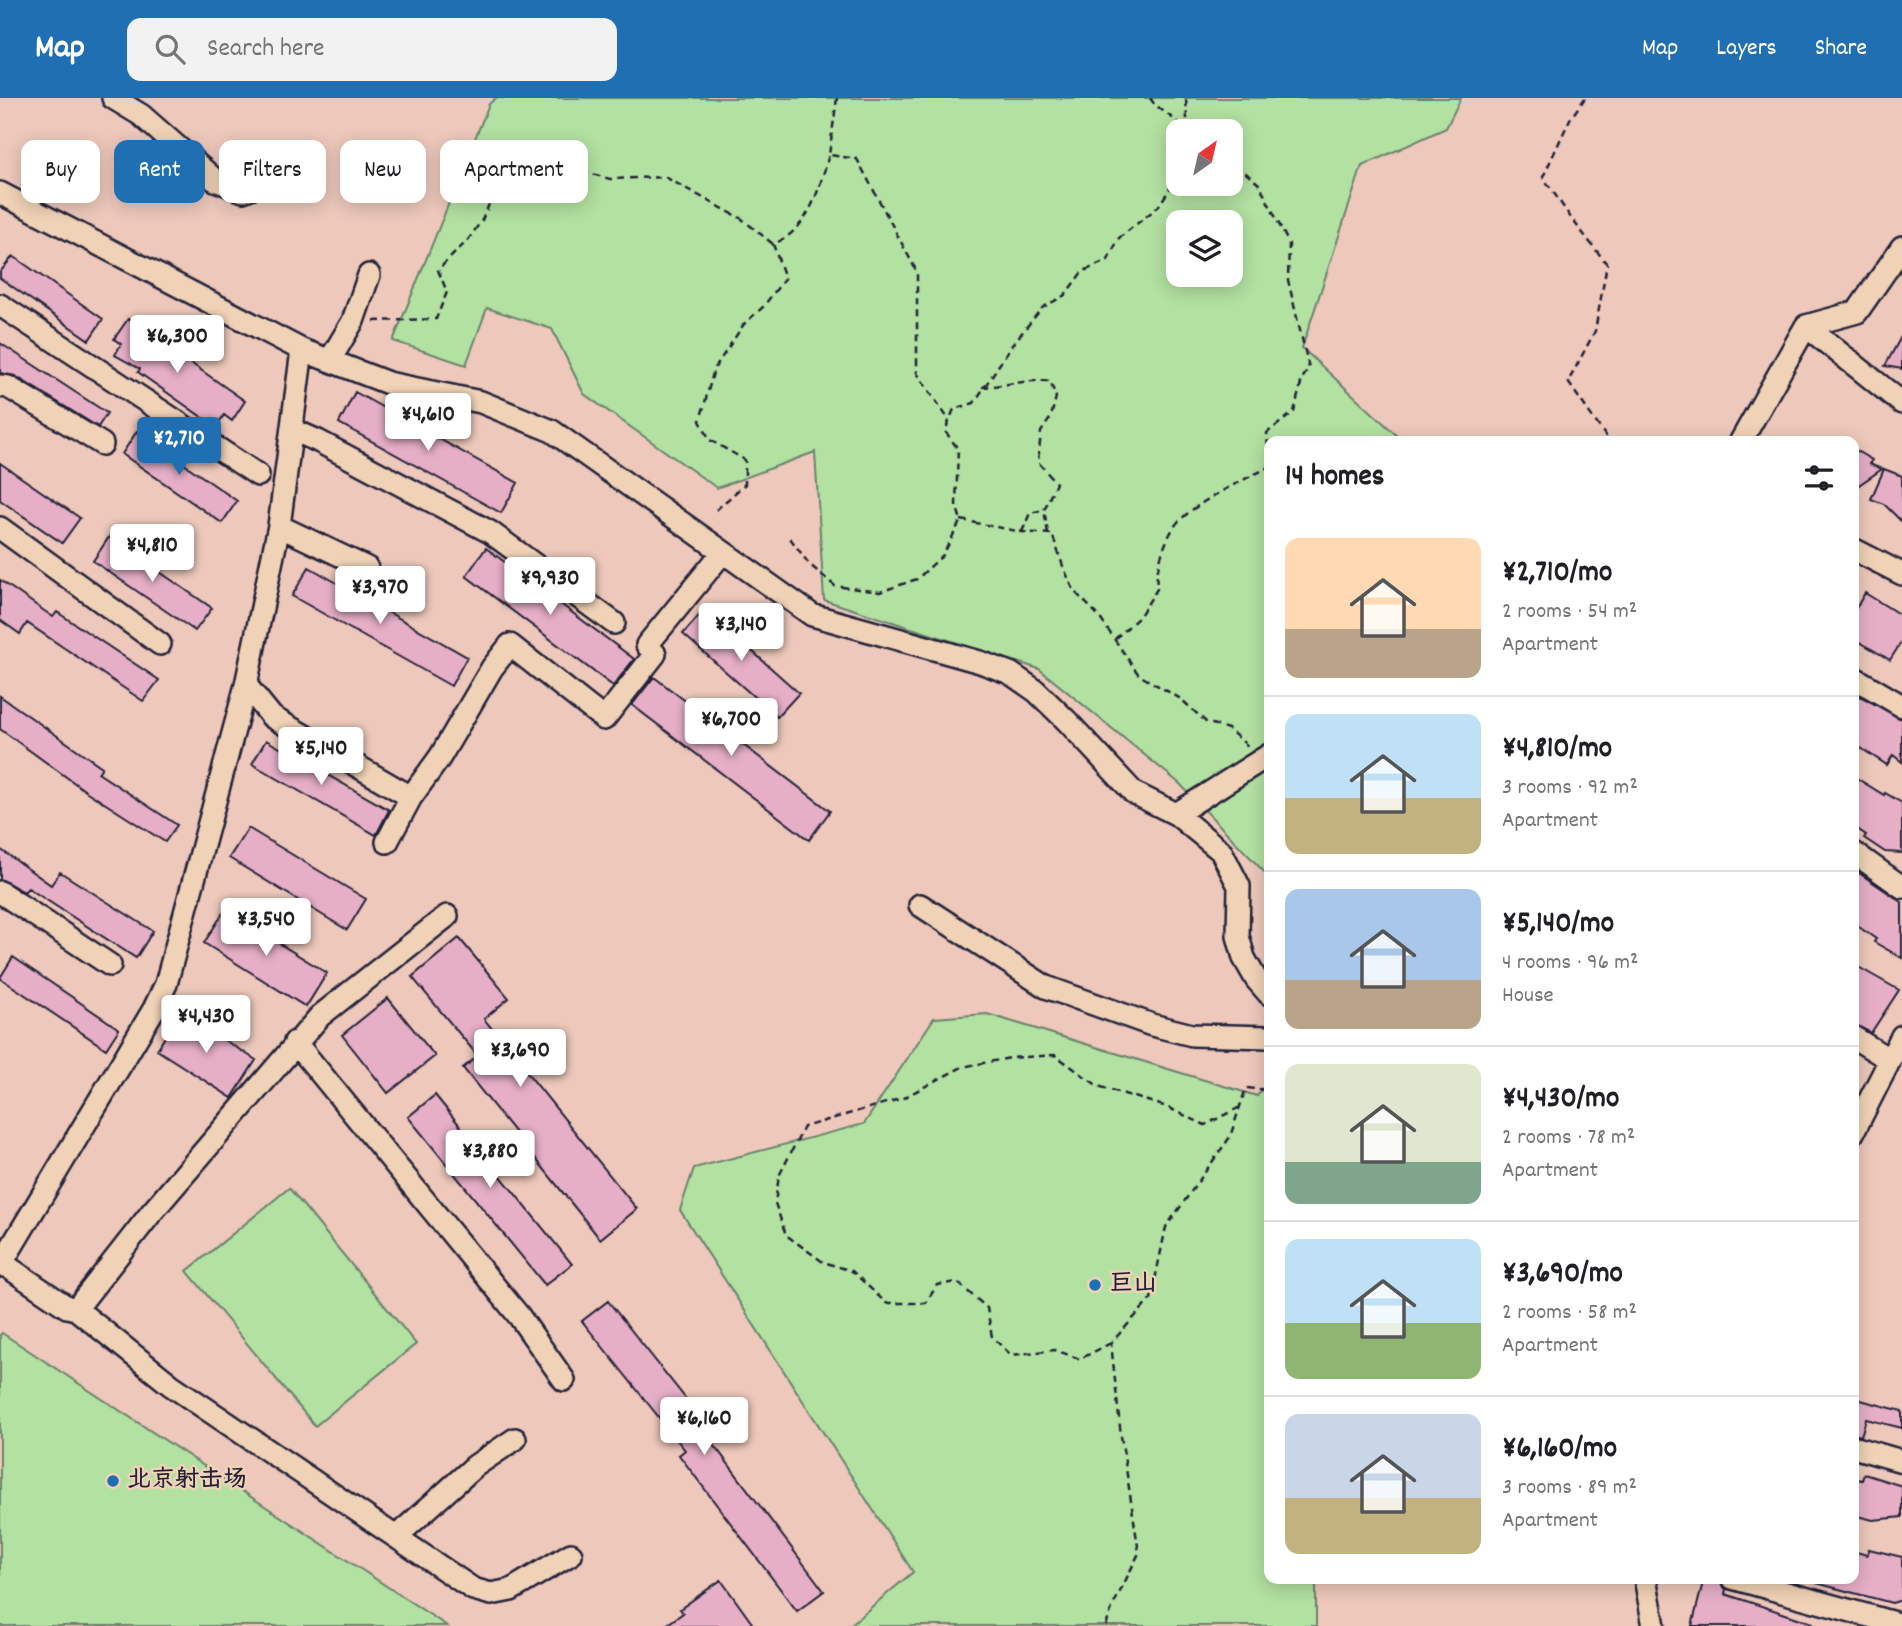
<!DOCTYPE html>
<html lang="en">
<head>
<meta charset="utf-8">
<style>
	body { margin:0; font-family:Dekko,"LXGW WenKai TC",sans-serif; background:#f2f2f2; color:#202124; height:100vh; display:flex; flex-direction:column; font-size:26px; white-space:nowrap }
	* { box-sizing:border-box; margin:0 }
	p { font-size:23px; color:#757577 }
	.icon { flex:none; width:38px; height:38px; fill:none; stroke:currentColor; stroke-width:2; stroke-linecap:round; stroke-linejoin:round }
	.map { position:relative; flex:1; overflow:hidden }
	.drawer { position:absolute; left:1264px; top:338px; width:595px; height:1148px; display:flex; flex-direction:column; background:#fff; border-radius:14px; box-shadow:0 4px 18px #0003 }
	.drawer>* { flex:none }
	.top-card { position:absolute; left:21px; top:42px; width:665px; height:63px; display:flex; gap:14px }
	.needle { width:46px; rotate:34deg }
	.fabs { position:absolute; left:1166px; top:21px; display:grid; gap:14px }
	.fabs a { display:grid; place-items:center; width:77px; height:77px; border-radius:14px; background:#fff; box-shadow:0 4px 18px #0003; font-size:35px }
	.price { position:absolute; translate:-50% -60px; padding:0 16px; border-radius:7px; background:#fff; color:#222; font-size:23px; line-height:46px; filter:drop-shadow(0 2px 4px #0008) }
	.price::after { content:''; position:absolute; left:50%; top:42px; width:21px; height:16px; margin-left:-10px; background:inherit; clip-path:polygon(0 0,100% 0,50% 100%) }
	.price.on { background:#1f6fb2; color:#fff }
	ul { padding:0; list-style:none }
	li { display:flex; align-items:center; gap:21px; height:175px; padding:0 21px }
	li+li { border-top:2px solid #e0e0e0 }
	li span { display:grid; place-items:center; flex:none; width:196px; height:140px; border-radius:14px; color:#555 }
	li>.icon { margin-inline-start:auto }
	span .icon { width:84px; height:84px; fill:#fffc; stroke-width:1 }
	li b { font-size:30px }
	h2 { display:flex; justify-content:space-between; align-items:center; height:84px; padding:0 21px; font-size:30px }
	.tag { padding:0 24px; border-radius:14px; background:#fff; box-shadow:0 4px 18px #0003; font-size:24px; line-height:63px }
	.tag.on { background:#1f6fb2; color:#fff }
	header { display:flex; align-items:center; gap:42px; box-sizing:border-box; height:98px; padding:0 35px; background:#1f6fb2; color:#fff }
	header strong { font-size:33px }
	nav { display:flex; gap:38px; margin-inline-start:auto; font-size:24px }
	.search { width:490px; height:63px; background:#f2f2f2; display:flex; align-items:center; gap:18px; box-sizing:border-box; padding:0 24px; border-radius:14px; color:#757577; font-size:26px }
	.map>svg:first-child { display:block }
	.green { fill:#b2e1a1; stroke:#6a826e; stroke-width:2; fill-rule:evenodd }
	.building { fill:#e6afc6; stroke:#22223b; stroke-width:2 }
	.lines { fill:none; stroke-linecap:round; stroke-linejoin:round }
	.minor-casing { stroke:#22223b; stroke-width:26 }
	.path { stroke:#22223b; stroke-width:2.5; stroke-dasharray:7 5; stroke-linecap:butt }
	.minor { stroke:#f0d2b6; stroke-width:21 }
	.poi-dot { fill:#1f6fb2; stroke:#f0d2b6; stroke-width:2.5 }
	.labels { text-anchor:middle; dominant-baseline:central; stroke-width:5; stroke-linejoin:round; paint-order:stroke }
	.poi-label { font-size:24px; font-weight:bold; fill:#22223b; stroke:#f0d2b6; text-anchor:start }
</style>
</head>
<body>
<header>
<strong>Map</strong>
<div class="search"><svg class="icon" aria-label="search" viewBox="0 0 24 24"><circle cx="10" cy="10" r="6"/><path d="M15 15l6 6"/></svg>Search here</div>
<nav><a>Map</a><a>Layers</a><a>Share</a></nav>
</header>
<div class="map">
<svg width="1902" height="1528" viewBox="0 0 1902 1528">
	<rect width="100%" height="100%" fill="#edc8bb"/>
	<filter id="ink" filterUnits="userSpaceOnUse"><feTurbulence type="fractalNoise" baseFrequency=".0143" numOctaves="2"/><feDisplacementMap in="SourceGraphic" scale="14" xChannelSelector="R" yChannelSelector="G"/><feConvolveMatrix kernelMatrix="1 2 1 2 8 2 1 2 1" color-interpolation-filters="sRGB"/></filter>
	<g filter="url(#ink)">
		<path class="green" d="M496,0H1461L1446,30L1362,68L1302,250L1403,343H1269V779L1179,685L1039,571L824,502L815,354L717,390L584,296L552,231L487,210L466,267L393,243L489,6ZM1178,33H1230V86H1178ZM1178,124H1230V177H1178Z
			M987,916L1257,998L1269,982V1480L1316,1481V1528H849L913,1474L680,1112L694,1070L864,1026L934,920Z
			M289,1090L416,1246L315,1328L187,1173Z
			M2,1235L447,1528H0V1237Z"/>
		<path class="building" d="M13,158L103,221L89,242L0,180V174Z
			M128,221L245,303L232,323L224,317L216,329L138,274L140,271L115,257L121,246L114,241Z
			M1902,237V271L1885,268Z
			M0,245L107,315L98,329L15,278L0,275Z
			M355,294L518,385L501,415L339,325Z
			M137,333L237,403L222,425L122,356Z
			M1853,351L1872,362L1869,366L1882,371L1853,391Z
			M0,365L80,420L62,445L0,402Z
			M1884,371L1902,378V424L1884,406L1871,401Z
			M109,439L212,510L195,533L93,463Z
			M486,450L634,561L613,588L466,478Z
			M309,469L467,559L451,588L292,498Z
			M0,482L53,519L57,514L159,582L143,603L27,525L20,536L0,522Z
			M1865,495L1902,518V543L1890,562L1853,540V515Z
			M705,511L799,595L777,619L683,536Z
			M654,579L830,713L809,742L632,607Z
			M1853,594L1902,621V664L1893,657L1887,667L1853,645Z
			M0,598L102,669L98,675L177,727L165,744L87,694L0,631Z
			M266,642L389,712L376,737L252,666Z
			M1853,678L1884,697L1885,695L1902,705V755L1885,754L1864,740L1866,737L1853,728Z
			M248,730L366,801L347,832L229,760Z
			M0,751L51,787L60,774L153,833L136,860L28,790L24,794L0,781Z
			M1853,771L1902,804V860L1874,844L1876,841L1853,825Z
			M225,812L327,875L306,909L204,845Z
			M459,840L509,900L484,921L637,1111L600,1141L463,970L478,958L412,879Z
			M13,859L119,931L106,951L0,880Z
			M1853,866L1899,892L1871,935L1853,926Z
			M388,900L435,958L388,995L342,937Z
			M180,914L256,962L232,1000L157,952Z
			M435,997L572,1166L545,1187L408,1019Z
			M608,1203L697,1315L693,1319L824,1493L797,1513L679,1357L685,1352L582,1223Z
			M1853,1300L1902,1313V1330L1866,1321L1861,1338L1853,1336Z
			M1864,1376L1902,1388V1419L1873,1422L1853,1417V1380L1862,1382Z
			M1869,1451L1902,1459V1502L1892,1505L1816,1485L1817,1480H1853V1453L1867,1457Z
			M1704,1480L1720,1485L1726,1491L1725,1496L1813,1525V1528H1692Z
			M721,1482L754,1528H665L683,1515L680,1511Z"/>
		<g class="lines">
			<defs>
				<path id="minor" d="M113,0L141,17L215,82L243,93L298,71
					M0,95L302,252L388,285L481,304L552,333L812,517L980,564L1010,575L1036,593L1067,623L1134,695L1176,716L1221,753L1239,788L1238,838L1244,860L1256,881L1269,896
					M0,207L258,377
					M1806,228L1902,305
					M330,262L353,223L369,177
					M0,288L8,289L102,346
					M293,332L318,343L490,434L614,525
					M1741,343L1806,228L1857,214L1902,149
					M279,428L367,470
					M0,430L160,546
					M1853,451L1902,476
					M1853,579L1902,608
					M246,587L272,619L411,699
					M1176,716L1269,657
					M387,744L411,699L440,659L492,570L510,547L604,621L655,556L647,547L723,454
					M1853,754L1902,789
					M0,794L110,867
					M920,807L1046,889L1152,927L1192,937L1269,939
					M1853,939L1890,962
					M295,944L519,1218L564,1282
					M1853,1035L1902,938
					M2,1165L67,1209L76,1211L171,1287L473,1491L491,1496L511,1492L571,1456
					M0,1168L154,911L166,886L246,587L279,428L302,252
					M76,1211L152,1114L320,918L447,818
					M1853,1349L1902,1363
					M397,1438L475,1368L515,1341
					M1645,1480L1654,1528
					M1732,1480L1902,1527"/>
			</defs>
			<use href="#minor" class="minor-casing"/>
			<path class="path" d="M837,0L829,57L857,61L917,174V275L949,322
				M1150,0L1155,7L1190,33
				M1585,0L1570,21L1543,79L1571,120L1607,166L1595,233L1568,284L1609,343
				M1185,33L1187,22L1186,0
				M374,223L436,221L447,194L438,172L468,142L482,122L500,82L525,68L567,69L610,81L665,79L742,121L773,146
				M982,289C1005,288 1027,281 1050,283L1056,299L1051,319L1041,334L1038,364L1056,385L1044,412L1048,435
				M716,412L745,386V362L710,342L700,323L714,271L744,226L763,209L785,180L773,146C810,132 819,90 829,57
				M961,422L1022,434L1052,436L1063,468L1074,493L1097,516L1139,577L1181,601L1206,624L1228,631L1249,649
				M1022,434L1030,415L1044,412
				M790,440L809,466L835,488L880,494L917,481L943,457L961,422L956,407L958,351L945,333L954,311L974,305L1012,247L1042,210L1065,197L1082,174L1108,162L1119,140L1158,109L1174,84L1178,65
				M1115,541L1139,519L1157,491C1154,474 1166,437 1178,424C1201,401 1240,384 1269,369L1267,335L1294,314L1302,281L1309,270L1288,182L1289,146L1259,86L1230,62
				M1111,1245L1080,1261L1055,1252L1011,1257L992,1239L987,1210L957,1184L937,1187L926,1205H886L852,1173L823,1164L786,1137L775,1105L779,1078L804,1029L903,1000L962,969L1010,960L1055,957L1098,988L1167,1009L1205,1027L1240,1009
				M1106,1528L1112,1510L1139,1455L1121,1338L1111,1245L1151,1201L1166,1129L1230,1039L1246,990L1269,992"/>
			<use href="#minor" class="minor"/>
		</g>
	</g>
	<g class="poi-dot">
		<circle cx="1095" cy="1187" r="7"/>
		<circle cx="113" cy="1383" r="7"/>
	</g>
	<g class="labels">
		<g class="poi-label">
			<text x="1109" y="1187">巨山</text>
			<text x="127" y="1383">北京射击场</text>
		</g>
	</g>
</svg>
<div class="fabs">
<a><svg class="needle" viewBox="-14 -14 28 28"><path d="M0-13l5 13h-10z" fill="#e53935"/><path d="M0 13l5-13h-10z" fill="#757577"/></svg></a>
<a><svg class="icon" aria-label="layers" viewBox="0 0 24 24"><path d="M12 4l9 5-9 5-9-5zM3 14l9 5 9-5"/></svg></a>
</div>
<b class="price" style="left:177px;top:277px">¥6,300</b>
<b class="price" style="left:428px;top:355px">¥4,610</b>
<b class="price on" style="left:179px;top:379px">¥2,710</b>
<b class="price" style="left:152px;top:486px">¥4,810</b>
<b class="price" style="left:550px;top:519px">¥9,930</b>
<b class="price" style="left:380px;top:528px">¥3,970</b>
<b class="price" style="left:741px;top:565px">¥3,140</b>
<b class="price" style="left:731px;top:660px">¥6,700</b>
<b class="price" style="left:321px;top:689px">¥5,140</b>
<b class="price" style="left:266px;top:860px">¥3,540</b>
<b class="price" style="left:206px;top:957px">¥4,430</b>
<b class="price" style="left:520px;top:991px">¥3,690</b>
<b class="price" style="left:490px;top:1092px">¥3,880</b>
<b class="price" style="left:704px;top:1359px">¥6,160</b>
<div class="top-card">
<a class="tag">Buy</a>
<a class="tag on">Rent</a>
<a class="tag">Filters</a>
<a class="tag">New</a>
<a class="tag">Apartment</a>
</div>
<section class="drawer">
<h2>14 homes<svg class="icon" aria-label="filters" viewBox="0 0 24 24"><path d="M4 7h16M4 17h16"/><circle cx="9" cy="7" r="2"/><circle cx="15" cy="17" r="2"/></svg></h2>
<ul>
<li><span style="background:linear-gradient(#ffd9b3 65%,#b9a48a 0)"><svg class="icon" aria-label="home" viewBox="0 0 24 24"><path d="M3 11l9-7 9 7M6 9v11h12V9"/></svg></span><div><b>¥2,710/mo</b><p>2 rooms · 54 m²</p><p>Apartment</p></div></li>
<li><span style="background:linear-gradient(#bfe0f5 60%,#c2b280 0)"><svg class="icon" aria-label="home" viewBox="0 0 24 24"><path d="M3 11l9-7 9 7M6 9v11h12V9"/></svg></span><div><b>¥4,810/mo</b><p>3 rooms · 92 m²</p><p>Apartment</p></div></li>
<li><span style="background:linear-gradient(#a9c7e8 65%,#b9a48a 0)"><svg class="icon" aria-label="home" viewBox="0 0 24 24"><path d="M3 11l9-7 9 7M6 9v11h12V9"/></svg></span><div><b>¥5,140/mo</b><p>4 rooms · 96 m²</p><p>House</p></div></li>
<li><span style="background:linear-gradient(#dfe7d0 70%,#7fa58c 0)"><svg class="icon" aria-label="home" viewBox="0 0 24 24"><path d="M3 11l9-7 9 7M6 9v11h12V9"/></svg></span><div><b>¥4,430/mo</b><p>2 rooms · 78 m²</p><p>Apartment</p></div></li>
<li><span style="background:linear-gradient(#bfe0f5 60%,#8fb573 0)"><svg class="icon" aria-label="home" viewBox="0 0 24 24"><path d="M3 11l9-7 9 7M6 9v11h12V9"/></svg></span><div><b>¥3,690/mo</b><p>2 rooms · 58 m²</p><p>Apartment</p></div></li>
<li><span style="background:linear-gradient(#c9d6e8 60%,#c2b280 0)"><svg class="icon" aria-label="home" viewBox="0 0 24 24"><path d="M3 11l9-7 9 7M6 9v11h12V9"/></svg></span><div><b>¥6,160/mo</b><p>3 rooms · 89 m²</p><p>Apartment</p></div></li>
</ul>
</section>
</div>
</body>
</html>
